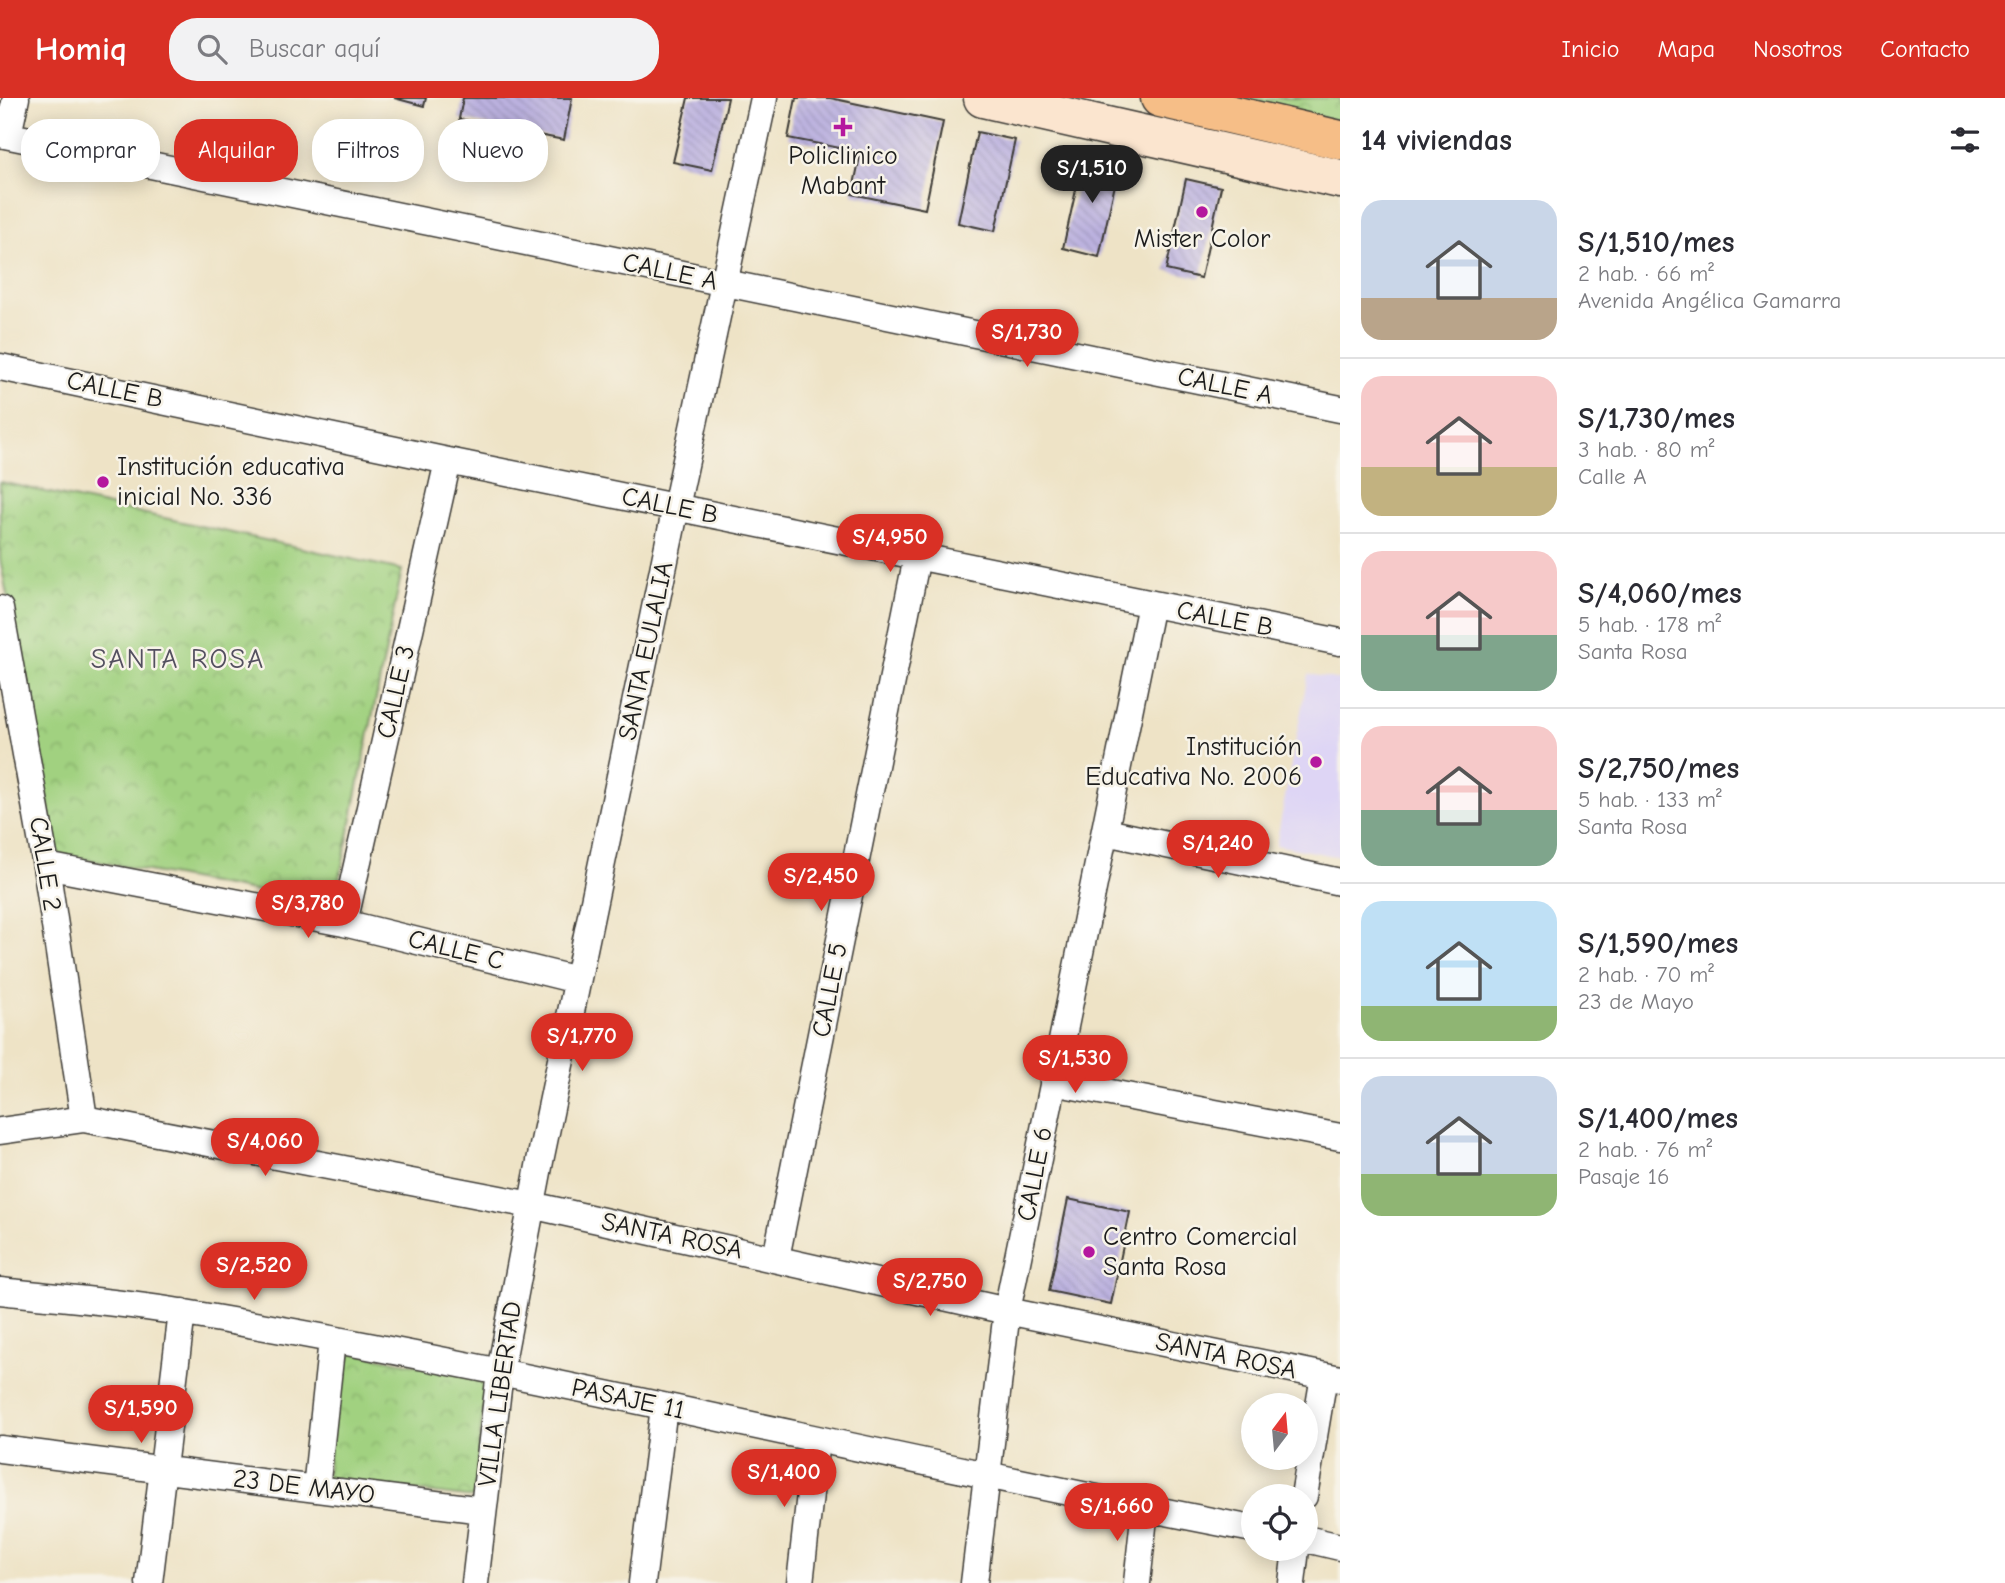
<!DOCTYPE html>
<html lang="es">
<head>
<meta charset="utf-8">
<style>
	body { margin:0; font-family:"Comic Neue",sans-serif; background:#f2f2f3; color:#2b2b33; height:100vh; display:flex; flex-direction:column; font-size:26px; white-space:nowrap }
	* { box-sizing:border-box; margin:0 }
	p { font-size:23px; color:#7c7c81 }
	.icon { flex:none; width:38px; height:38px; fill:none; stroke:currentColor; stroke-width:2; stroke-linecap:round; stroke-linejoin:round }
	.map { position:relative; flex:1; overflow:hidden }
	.details { display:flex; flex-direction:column; background:#fff; width:665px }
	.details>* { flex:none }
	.banner { position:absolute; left:21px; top:21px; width:665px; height:63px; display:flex; gap:14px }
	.needle { width:46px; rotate:16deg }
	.fabs { position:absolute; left:1241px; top:1295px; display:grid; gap:14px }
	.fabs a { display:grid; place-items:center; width:77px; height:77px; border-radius:50%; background:#fff; box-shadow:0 4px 18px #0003; font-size:35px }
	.price { position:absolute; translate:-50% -60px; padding:0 16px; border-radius:24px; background:#d93025; color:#fff; font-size:23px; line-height:46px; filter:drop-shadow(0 2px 4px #0008) }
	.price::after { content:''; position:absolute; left:50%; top:42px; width:21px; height:16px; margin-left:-10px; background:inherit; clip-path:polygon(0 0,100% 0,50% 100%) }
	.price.selected { background:#222; color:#fff }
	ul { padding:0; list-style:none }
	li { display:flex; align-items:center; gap:21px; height:175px; padding:0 21px }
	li+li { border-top:2px solid #e1e1e2 }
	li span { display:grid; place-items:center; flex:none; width:196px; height:140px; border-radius:21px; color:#555 }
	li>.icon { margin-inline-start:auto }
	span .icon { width:84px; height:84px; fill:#fffc; stroke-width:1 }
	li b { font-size:30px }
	h2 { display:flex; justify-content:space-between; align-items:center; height:84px; padding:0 21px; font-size:30px }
	.tag { padding:0 24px; border-radius:28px; background:#fff; box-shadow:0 4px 18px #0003; font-size:24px; line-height:63px }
	.tag.selected { background:#d93025; color:#fff }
	header { display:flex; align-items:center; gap:42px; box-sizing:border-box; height:98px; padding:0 35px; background:#d93025; color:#fff }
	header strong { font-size:33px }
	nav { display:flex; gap:38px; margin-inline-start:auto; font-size:24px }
	.search { width:490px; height:63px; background:#f2f2f3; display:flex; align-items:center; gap:18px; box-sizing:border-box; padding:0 24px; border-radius:28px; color:#7c7c81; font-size:26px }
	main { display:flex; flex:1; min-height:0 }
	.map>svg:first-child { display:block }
	.built { fill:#ded5f5 }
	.park { fill:url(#park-crowns); stroke:#5e764e; stroke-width:2 }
	.building { fill:url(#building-back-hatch) }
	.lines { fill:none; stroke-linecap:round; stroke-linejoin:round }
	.street-casing { stroke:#3c3a36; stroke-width:29 }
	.secondary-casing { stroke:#3c3a36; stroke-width:41 }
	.primary-casing { stroke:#3c3a36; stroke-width:41 }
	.street { stroke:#fff; stroke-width:26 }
	.secondary { stroke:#fbe5cf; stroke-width:38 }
	.primary { stroke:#f6be87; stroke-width:38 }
	.poi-dot { fill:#b5179e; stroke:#f7f3e8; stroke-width:2.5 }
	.labels { text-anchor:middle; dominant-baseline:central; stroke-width:5; stroke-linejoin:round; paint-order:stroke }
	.poi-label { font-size:26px; fill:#1c1c1c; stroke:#f7f3e8 }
	.street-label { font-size:26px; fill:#1c1c1c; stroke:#f7f3e8 }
	.neighbourhood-label { font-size:28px; letter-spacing:2px; fill:#545060; stroke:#f7f3e8 }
</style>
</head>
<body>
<header>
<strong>Homiq</strong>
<div class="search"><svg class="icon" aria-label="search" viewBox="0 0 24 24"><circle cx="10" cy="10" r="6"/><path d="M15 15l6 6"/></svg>Buscar aquí</div>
<nav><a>Inicio</a><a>Mapa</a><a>Nosotros</a><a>Contacto</a></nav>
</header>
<main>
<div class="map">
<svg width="1340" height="1485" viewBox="0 0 1340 1485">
	<defs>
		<pattern id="park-crowns" width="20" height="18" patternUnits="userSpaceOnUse" patternTransform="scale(1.75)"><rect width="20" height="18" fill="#a1d180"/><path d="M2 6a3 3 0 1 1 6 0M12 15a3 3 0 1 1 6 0" fill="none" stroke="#8ab36e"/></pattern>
		<pattern id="building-back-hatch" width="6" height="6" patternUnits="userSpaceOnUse" patternTransform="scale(1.75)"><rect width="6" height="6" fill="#bbb1df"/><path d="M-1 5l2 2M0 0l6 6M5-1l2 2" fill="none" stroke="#a098bf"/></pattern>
	</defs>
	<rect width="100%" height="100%" fill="#f7f3e8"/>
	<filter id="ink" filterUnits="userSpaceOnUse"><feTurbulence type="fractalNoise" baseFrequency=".0143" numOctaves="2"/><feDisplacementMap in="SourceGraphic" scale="14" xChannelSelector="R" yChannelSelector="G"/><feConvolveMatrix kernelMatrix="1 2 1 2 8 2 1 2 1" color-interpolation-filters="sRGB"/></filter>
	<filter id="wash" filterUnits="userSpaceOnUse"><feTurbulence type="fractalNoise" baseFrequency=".00686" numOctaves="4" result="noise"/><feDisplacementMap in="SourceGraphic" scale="28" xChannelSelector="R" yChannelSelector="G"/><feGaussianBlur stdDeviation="1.57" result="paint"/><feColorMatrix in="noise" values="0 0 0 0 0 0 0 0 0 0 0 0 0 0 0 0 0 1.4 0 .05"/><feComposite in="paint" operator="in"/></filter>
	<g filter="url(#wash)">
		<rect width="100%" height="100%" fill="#eee3c6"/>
		<path class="built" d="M1308,576L1340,582V759L1276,747Z"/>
		<path class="park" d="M1236,0H1340V24Z
			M0,384L402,472L336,798L327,807L58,756L0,461Z
			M341,1252L487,1281L473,1400L326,1382Z"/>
		<g id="blocks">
			<path class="building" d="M394,0H426L424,8Z
				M463,0H572L564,42L459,21Z
				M688,0H728L712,72L673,64Z
				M796,0H830L943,24L925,111L852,96L861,54L788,40Z
				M977,34L1015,42L995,133L958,125Z
				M1084,56L1120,64L1099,159L1063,150Z
				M1186,81L1221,89L1201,180L1166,172Z
				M1068,1101L1130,1114L1111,1206L1049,1193Z"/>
		</g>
	</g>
	<g filter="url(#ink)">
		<use href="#blocks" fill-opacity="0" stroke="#3c3a36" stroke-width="2"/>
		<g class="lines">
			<defs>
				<path id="street" d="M0,36L1340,311
					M8,37L16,0
					M0,269L448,363L1340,544
					M0,511L46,768L84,1021
					M1106,734L1340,784
					M46,768L344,825L577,882
					M344,825L448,363
					M1053,984L1340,1039
					M0,1033L84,1021L531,1107L1007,1213L1340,1281
					M776,1160L917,459
					M0,1193C61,1200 124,1204 185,1215C543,1275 896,1363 1253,1431
					M0,1351L483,1412
					M316,1391L332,1242
					M1304,1398L1324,1278
					M1306,1441L1340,1449
					M149,1485L182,1214
					M475,1485L500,1274L541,1058L676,409L764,0
					M642,1485L664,1309
					M800,1485L816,1342
					M974,1485L1007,1213L1151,506
					M1137,1485L1145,1410
					M1292,1485L1296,1451"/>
				<path id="secondary" d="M983,0L1340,81"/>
				<path id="primary" d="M1160,0L1340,42"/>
			</defs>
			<use href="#street" class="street-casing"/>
			<use href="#secondary" class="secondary-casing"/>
			<use href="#primary" class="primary-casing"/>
			<use href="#street" class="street"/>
			<use href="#secondary" class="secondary"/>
			<use href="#primary" class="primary"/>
		</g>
	</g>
	<g class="poi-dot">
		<path d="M839.5 18.5h7v7h7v7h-7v7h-7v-7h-7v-7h7z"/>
		<circle cx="1202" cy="114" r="7"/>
		<circle cx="103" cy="384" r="7"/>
		<circle cx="1316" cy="664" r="7"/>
		<circle cx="1089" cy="1154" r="7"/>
	</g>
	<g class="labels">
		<g class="poi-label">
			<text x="843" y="58">Policlinico<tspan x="843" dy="30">Mabant</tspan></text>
			<text x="1202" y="141">Mister Color</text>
			<text x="117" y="369" text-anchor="start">Institución educativa<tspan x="117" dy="30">inicial No. 336</tspan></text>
			<text x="1302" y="649" text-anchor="end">Institución<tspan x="1302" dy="30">Educativa No. 2006</tspan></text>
			<text x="1103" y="1139" text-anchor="start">Centro Comercial<tspan x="1103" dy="30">Santa Rosa</tspan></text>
		</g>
		<g class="street-label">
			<text transform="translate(670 174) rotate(12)">CALLE A</text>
			<text transform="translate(1225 288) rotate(12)">CALLE A</text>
			<text transform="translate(115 292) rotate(12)">CALLE B</text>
			<text transform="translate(670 408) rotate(12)">CALLE B</text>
			<text transform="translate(1225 521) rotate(11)">CALLE B</text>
			<text transform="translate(646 553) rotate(-78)">SANTA EULALIA</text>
			<text transform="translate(396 594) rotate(-77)">CALLE 3</text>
			<text transform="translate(45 766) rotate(81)">CALLE 2</text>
			<text transform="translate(456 852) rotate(14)">CALLE C</text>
			<text transform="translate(830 892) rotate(-79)">CALLE 5</text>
			<text transform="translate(1035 1076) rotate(-79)">CALLE 6</text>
			<text transform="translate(672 1138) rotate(12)">SANTA ROSA</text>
			<text transform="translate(1226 1258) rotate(12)">SANTA ROSA</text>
			<text transform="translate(500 1296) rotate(-82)">VILLA LIBERTAD</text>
			<text transform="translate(628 1301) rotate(12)">PASAJE 11</text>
			<text transform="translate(304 1389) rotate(7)">23 DE MAYO</text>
		</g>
		<g class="neighbourhood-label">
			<text x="178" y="561">SANTA ROSA</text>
		</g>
	</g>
</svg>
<div class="fabs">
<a><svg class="needle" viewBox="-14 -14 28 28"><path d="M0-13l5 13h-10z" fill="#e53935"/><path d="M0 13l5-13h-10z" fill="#7c7c81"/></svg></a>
<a><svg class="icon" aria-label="locate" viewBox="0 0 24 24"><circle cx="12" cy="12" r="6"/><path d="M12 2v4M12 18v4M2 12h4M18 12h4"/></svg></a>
</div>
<b class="price selected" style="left:1092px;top:107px">S/1,510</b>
<b class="price" style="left:1027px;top:271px">S/1,730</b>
<b class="price" style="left:890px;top:476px">S/4,950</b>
<b class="price" style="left:1218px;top:782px">S/1,240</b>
<b class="price" style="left:821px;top:815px">S/2,450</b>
<b class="price" style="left:308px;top:842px">S/3,780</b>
<b class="price" style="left:582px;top:975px">S/1,770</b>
<b class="price" style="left:1075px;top:997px">S/1,530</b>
<b class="price" style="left:265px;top:1080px">S/4,060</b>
<b class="price" style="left:254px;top:1204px">S/2,520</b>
<b class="price" style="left:930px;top:1220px">S/2,750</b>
<b class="price" style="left:141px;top:1347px">S/1,590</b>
<b class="price" style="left:784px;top:1411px">S/1,400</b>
<b class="price" style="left:1117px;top:1445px">S/1,660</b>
<div class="banner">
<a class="tag">Comprar</a>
<a class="tag selected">Alquilar</a>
<a class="tag">Filtros</a>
<a class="tag">Nuevo</a>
</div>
</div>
<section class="details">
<h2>14 viviendas<svg class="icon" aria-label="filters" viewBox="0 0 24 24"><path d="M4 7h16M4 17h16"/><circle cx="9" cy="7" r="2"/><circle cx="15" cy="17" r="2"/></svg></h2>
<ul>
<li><span style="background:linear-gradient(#c9d6e8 70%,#b9a48a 0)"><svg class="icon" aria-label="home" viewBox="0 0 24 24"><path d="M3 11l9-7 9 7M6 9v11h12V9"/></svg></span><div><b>S/1,510/mes</b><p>2 hab. · 66 m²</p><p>Avenida Angélica Gamarra</p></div></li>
<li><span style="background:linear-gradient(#f6c9c9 65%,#c2b280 0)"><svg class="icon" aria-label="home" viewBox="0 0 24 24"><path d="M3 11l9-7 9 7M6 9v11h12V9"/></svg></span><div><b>S/1,730/mes</b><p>3 hab. · 80 m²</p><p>Calle A</p></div></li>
<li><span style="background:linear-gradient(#f6c9c9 60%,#7fa58c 0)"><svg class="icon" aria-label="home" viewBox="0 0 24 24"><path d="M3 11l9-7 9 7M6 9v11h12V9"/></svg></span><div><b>S/4,060/mes</b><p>5 hab. · 178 m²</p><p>Santa Rosa</p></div></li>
<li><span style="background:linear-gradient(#f6c9c9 60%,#7fa58c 0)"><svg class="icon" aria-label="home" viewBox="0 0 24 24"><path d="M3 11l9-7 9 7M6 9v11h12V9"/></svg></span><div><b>S/2,750/mes</b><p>5 hab. · 133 m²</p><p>Santa Rosa</p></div></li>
<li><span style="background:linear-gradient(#bfe0f5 75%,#8fb573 0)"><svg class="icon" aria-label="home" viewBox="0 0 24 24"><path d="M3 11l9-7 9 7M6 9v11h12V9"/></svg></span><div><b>S/1,590/mes</b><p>2 hab. · 70 m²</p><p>23 de Mayo</p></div></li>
<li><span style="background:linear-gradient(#c9d6e8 70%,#8fb573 0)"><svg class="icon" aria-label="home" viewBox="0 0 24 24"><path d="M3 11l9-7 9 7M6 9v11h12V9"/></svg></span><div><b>S/1,400/mes</b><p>2 hab. · 76 m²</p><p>Pasaje 16</p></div></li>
</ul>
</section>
</main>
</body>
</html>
